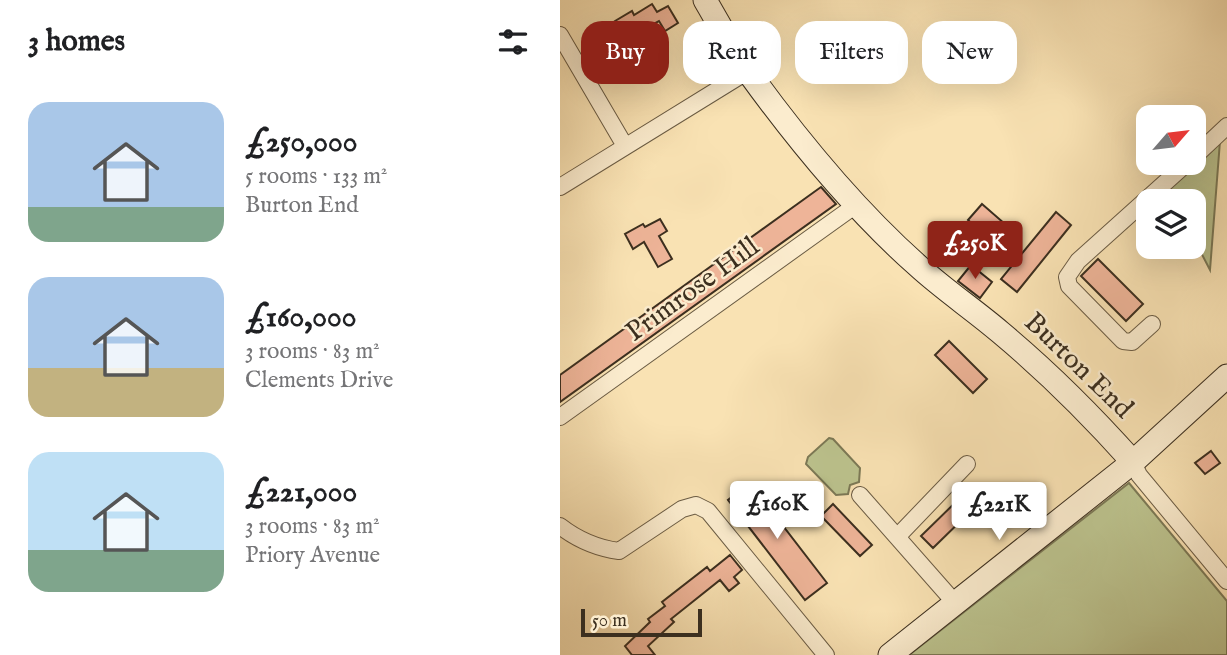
<!DOCTYPE html>
<html lang="en">
<head>
<meta charset="utf-8">
<style>
	body { margin:0; font-family:"IM FELL English",serif; background:#f2f2f2; color:#202124; height:100vh; display:flex; flex-direction:column; font-size:26px; white-space:nowrap }
	* { box-sizing:border-box; margin:0 }
	p { font-size:23px; color:#757577 }
	.icon { flex:none; width:38px; height:38px; fill:none; stroke:currentColor; stroke-width:2; stroke-linecap:round; stroke-linejoin:round }
	.map { position:relative; flex:1; overflow:hidden }
	.details { display:flex; flex-direction:column; background:#fff; width:560px }
	.details>* { flex:none }
	.banner { position:absolute; left:21px; top:21px; width:541px; height:63px; display:flex; gap:14px }
	.needle { width:46px; rotate:62deg }
	.fabs { position:absolute; left:576px; top:105px; display:grid; gap:14px }
	.fabs a { display:grid; place-items:center; width:70px; height:70px; border-radius:14px; background:#fff; box-shadow:0 7px 28px #0002; font-size:35px }
	.scale { position:absolute; left:21px; bottom:18px; width:121px; box-sizing:border-box; padding-left:7px; border:4px solid #3c2f1f; border-top:0; font-size:19px; line-height:24px; white-space:nowrap; color:#3c2f1f; -webkit-text-stroke:5px #fbecce; paint-order:stroke }
	.price { position:absolute; translate:-50% -60px; padding:0 16px; border-radius:7px; background:#fff; color:#222; font-size:23px; line-height:46px; filter:drop-shadow(0 2px 4px #0008) }
	.price::after { content:''; position:absolute; left:50%; top:42px; width:21px; height:16px; margin-left:-10px; background:inherit; clip-path:polygon(0 0,100% 0,50% 100%) }
	.price.active { background:#8f2418; color:#fff }
	ul { padding:0; list-style:none }
	li { display:flex; align-items:center; gap:21px; height:175px; padding:0 28px }
	li span { display:grid; place-items:center; flex:none; width:196px; height:140px; border-radius:21px; color:#555 }
	li>.icon { margin-inline-start:auto }
	span .icon { width:84px; height:84px; fill:#fffc; stroke-width:1 }
	li b { font-size:30px }
	h2 { display:flex; justify-content:space-between; align-items:center; height:84px; padding:0 28px; font-size:30px }
	.chip { padding:0 24px; border-radius:21px; background:#fff; box-shadow:0 7px 28px #0002; font-size:24px; line-height:63px }
	.chip.active { background:#8f2418; color:#fff }
	main { display:flex; flex:1; min-height:0 }
	.map>svg:first-child { display:block }
	.green { fill:#bcc38e; stroke:#7c7956; stroke-width:2 }
	.building { fill:#eeb498; stroke:#3c2f1f; stroke-width:2 }
	.lines { fill:none; stroke-linecap:round; stroke-linejoin:round }
	.street-casing { stroke:#6b5c44; stroke-width:18 }
	.secondary-casing { stroke:#3c2f1f; stroke-width:25 }
	.street { stroke:#fbecce; stroke-width:16 }
	.secondary { stroke:#fbecce; stroke-width:23 }
	.labels { text-anchor:middle; dominant-baseline:central; stroke-width:5; stroke-linejoin:round; paint-order:stroke }
	.street-label { font-size:28px; fill:#3c2f1f; stroke:#fbecce }
</style>
</head>
<body>
<main>
<section class="details">
<h2>3 homes<svg class="icon" aria-label="filters" viewBox="0 0 24 24"><path d="M4 7h16M4 17h16"/><circle cx="9" cy="7" r="2"/><circle cx="15" cy="17" r="2"/></svg></h2>
<ul>
<li><span style="background:linear-gradient(#a9c7e8 75%,#7fa58c 0)"><svg class="icon" aria-label="home" viewBox="0 0 24 24"><path d="M3 11l9-7 9 7M6 9v11h12V9"/></svg></span><div><b>£250,000</b><p>5 rooms · 133 m²</p><p>Burton End</p></div></li>
<li><span style="background:linear-gradient(#a9c7e8 65%,#c2b280 0)"><svg class="icon" aria-label="home" viewBox="0 0 24 24"><path d="M3 11l9-7 9 7M6 9v11h12V9"/></svg></span><div><b>£160,000</b><p>3 rooms · 83 m²</p><p>Clements Drive</p></div></li>
<li><span style="background:linear-gradient(#bfe0f5 70%,#7fa58c 0)"><svg class="icon" aria-label="home" viewBox="0 0 24 24"><path d="M3 11l9-7 9 7M6 9v11h12V9"/></svg></span><div><b>£221,000</b><p>3 rooms · 83 m²</p><p>Priory Avenue</p></div></li>
</ul>
</section>
<div class="map">
<svg width="667" height="655" viewBox="0 0 667 655">
	<rect width="100%" height="100%" fill="#f9e2b3"/>
	<filter id="stains"><feTurbulence type="fractalNoise" baseFrequency=".00286" numOctaves="4"/><feColorMatrix values="0 0 0 0 .2 0 0 0 0 .09 0 0 0 0 .02 0 0 0 .5 -.17"/></filter>
	<radialGradient id="worn" r=".72"><stop offset=".6" stop-color="#630" stop-opacity="0"/><stop offset="1" stop-color="#630" stop-opacity=".3"/></radialGradient>
	<path class="green" d="M660,141L650,270L634,239V201H613L607,191Z
		M269,438L273,439L300,468L299,482L290,485L288,494L276,495L246,464L248,457Z
		M569,483L667,601V655H349Z"/>
	<path class="building" d="M92,4L97,12L108,6L118,23L105,31L99,21L86,28L84,24L63,35L55,21L72,11L74,15Z
		M261,187L276,204L0,402V375Z
		M422,204L445,224L430,241L408,220Z
		M496,212L511,225L457,292L441,279Z
		M100,219L107,231L99,236L112,259L98,267L84,242L73,249L65,234L83,224L85,227Z
		M538,259L583,304L566,321L521,276Z
		M411,265L432,282L420,298L398,281Z
		M389,341L427,379L413,393L375,355Z
		M651,451L660,463L645,474L635,463Z
		M190,483L267,583L245,600L168,500Z
		M403,495L415,507L373,548L361,536Z
		M273,504L312,545L300,556L261,516Z
		M170,555L182,570L174,577L179,583L169,591L160,580L111,619L114,622L88,646L95,655H72L65,646L90,622L88,619L105,606L102,602L147,567L150,571Z"/>
	<g class="lines">
		<defs>
			<path id="street" d="M0,35L65,146
				M634,157L667,126
				M0,187L188,71
				M592,324L572,342L563,341L509,286L507,277L518,261L627,163
				M0,417L296,205
				M573,462L579,475L667,581
				M300,495L396,604
				M0,526C18,540 37,548 59,551L122,509L136,505L148,511L266,655
				M337,537L407,464"/>
			<path id="secondary" d="M145,0C159,24 173,50 189,73C239,142 294,209 357,265C383,289 413,309 440,332C488,372 532,416 573,462
				M330,655L573,462L667,376"/>
		</defs>
		<use href="#street" class="street-casing"/>
		<use href="#secondary" class="secondary-casing"/>
		<use href="#street" class="street"/>
		<use href="#secondary" class="secondary"/>
	</g>
	<g class="labels">
		<g class="street-label">
			<text transform="translate(133 290) rotate(-36)">Primrose Hill</text>
			<text transform="translate(518 366) rotate(44)">Burton End</text>
		</g>
	</g>
	<rect width="100%" height="100%" filter="url(#stains)"/>
	<rect width="100%" height="100%" fill="url(#worn)"/>
</svg>
<div class="fabs">
<a><svg class="needle" viewBox="-14 -14 28 28"><path d="M0-13l5 13h-10z" fill="#e53935"/><path d="M0 13l5-13h-10z" fill="#757577"/></svg></a>
<a><svg class="icon" aria-label="layers" viewBox="0 0 24 24"><path d="M12 4l9 5-9 5-9-5zM3 14l9 5 9-5"/></svg></a>
</div>
<div class="scale">50 m</div>
<b class="price active" style="left:415px;top:281px">£250K</b>
<b class="price" style="left:217px;top:541px">£160K</b>
<b class="price" style="left:439px;top:542px">£221K</b>
<div class="banner">
<a class="chip active">Buy</a>
<a class="chip">Rent</a>
<a class="chip">Filters</a>
<a class="chip">New</a>
</div>
</div>
</main>
</body>
</html>
